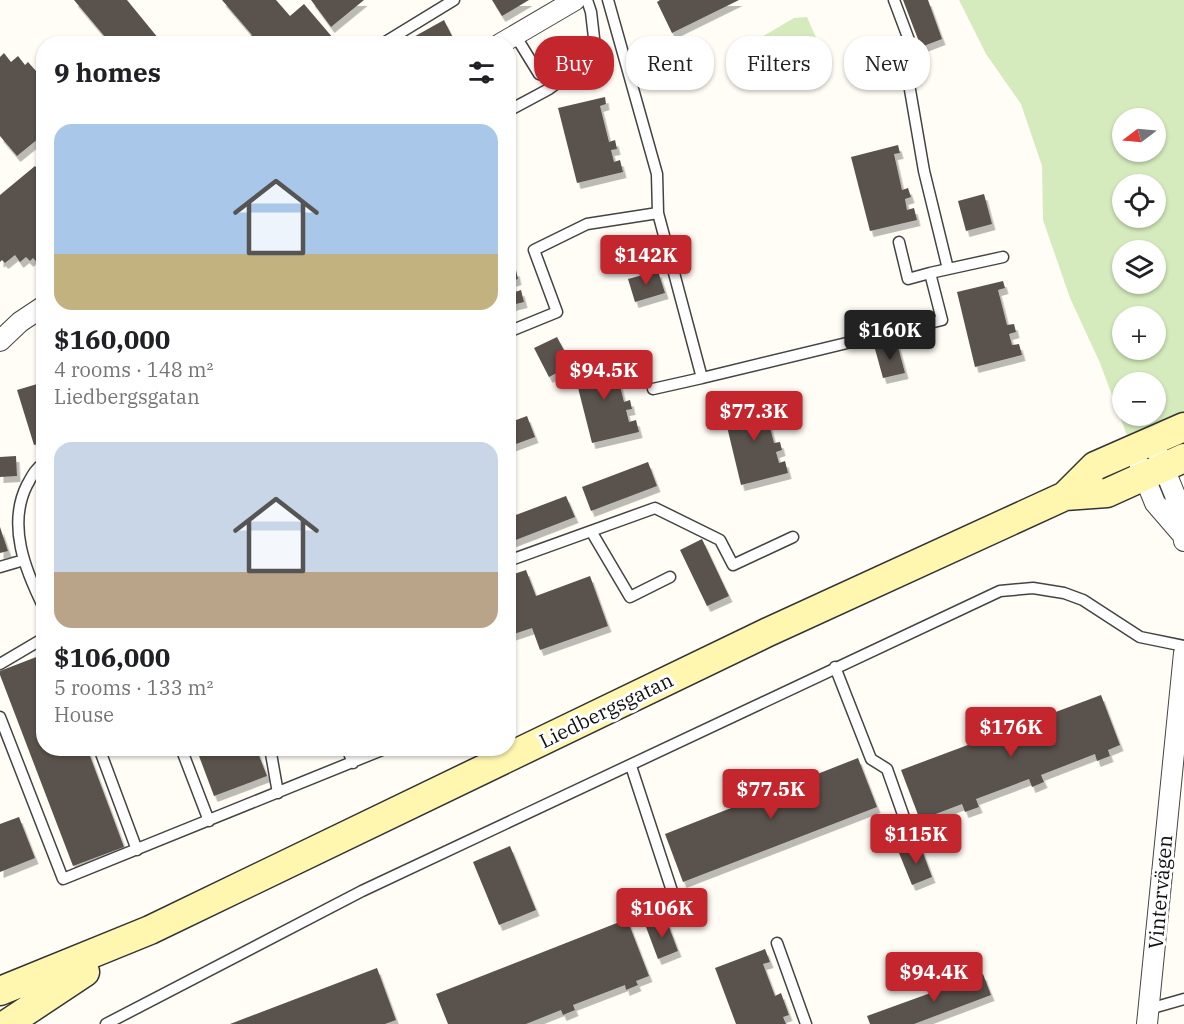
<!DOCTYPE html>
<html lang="en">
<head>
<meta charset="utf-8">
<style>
	body { margin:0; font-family:"IBM Plex Serif",serif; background:#f2f2f2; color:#202124; height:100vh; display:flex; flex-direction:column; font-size:22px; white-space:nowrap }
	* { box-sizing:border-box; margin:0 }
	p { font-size:20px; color:#757577 }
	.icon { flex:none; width:33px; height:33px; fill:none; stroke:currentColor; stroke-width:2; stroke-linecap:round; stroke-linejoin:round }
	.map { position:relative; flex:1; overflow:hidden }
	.sheet { position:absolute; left:36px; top:36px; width:480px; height:720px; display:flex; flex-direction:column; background:#fff; border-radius:24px; box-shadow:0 2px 4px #0004 }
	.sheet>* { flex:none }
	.banner { position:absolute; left:534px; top:36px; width:560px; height:54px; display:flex; gap:12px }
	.needle { width:39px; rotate:254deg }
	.controls { position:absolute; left:1112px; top:108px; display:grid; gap:12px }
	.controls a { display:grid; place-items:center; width:54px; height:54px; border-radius:50%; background:#fff; box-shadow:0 2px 4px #0004; font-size:30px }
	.price { position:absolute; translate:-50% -51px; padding:0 14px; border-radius:6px; background:#c4262e; color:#fff; font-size:20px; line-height:39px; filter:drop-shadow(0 2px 3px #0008) }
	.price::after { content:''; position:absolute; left:50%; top:36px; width:18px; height:14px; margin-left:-9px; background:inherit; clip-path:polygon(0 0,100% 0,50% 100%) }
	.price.current { background:#222; color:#fff }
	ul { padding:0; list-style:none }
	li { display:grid; align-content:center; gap:12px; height:318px; padding:0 18px }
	li span { display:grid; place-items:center; height:186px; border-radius:18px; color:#555 }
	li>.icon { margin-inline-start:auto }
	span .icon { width:108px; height:108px; fill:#fffc; stroke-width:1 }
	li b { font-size:26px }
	h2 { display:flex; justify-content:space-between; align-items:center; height:72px; padding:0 18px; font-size:26px }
	.pill { padding:0 21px; border-radius:24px; background:#fff; box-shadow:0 2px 4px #0004; font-size:21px; line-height:54px }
	.pill.current { background:#c4262e; color:#fff }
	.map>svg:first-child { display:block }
	.green { fill:#d5ebbd; fill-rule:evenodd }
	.building { fill:#5a524d; filter:url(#shadow) }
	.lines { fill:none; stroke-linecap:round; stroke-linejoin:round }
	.lane-casing { stroke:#444; stroke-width:13 }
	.street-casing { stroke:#444; stroke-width:22 }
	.secondary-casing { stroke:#333; stroke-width:31 }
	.lane { stroke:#fff; stroke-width:10 }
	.street { stroke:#fff; stroke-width:20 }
	.secondary { stroke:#fff6b0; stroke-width:28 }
	.labels { text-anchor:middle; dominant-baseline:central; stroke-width:6; stroke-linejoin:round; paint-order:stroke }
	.street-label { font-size:20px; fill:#111; stroke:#fff }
</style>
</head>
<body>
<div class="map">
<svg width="1184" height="1024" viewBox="0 0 1184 1024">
	<defs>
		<filter id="shadow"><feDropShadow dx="3.5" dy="6" stdDeviation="0" flood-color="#0004"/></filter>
	</defs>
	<rect width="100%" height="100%" fill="#fffdf5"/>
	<path class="green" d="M959,0H1184V427L1132,449L1100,363L1070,298L1043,220L1042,166L1021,104L986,54ZM1122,118H1155V152H1122ZM1122,184H1155V218H1122ZM1122,250H1155V284H1122ZM1122,316H1155V350H1122ZM1122,382H1155V416H1122Z
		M807,17L817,40L804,57L784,67L750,57L746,46L794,18Z"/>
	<path class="building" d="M74,0H127L163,44H111Z
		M222,0H276L290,16L304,4L333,38L327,44H242L252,35Z
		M311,0H364L331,27Z
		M492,0H529L502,16Z
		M660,0H739L672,33L657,2Z
		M903,0H928L942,39L921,47Z
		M444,20L456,44H401Z
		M4,53L11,62L18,56L25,65L28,62L44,80V134L17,156L0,136V57Z
		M605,97L606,104L600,106L609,142L615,140L617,149L611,150L614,162L620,160L623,172L577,183L558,108Z
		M898,145L900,153L894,154L902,190L908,188L911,197L905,199L907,210L914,208L917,220L870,231L851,157Z
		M35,166L44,176V264L41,267L33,258L30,261L26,257L20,262L15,255L5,263L2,260L0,262V195Z
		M984,194L992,224L966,231L958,201Z
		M516,270L518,279L512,281L515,292L521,290L524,302L508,306V272Z
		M658,271L665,293L635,302L628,279Z
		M1003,281L1005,288L998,290L1007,325L1014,324L1016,332L1009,334L1012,345L1019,344L1022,355L975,367L957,292Z
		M557,337L572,365L549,377L534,348Z
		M897,343L905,373L883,378L875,349Z
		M620,357L622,365L615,366L624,402L630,400L632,409L626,410L629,422L636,420L639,432L592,443L573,368Z
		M44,382V442L34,445L17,390Z
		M769,398L771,406L765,408L774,443L780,442L782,450L776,452L779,463L785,461L788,473L741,485L723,410Z
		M527,416L535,437L508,447V423Z
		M16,456L17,476L0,477V457Z
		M648,462L657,486L591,511L582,487Z
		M566,496L575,517L508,543V518Z
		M0,527L8,551L0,553Z
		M702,539L729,596L707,606L680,550Z
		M526,570L536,596L590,576L608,626L540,650L532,628L508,636V576Z
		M44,654V748H87L124,847L73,866L0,675V671Z
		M1101,695L1120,745L1108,750L1110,756L1097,761L1095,754L1041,775L1044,782L1032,787L1029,779L976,799L979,807L965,812L962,804L920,820L901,770Z
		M196,748H256L267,776L214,796Z
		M858,758L877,807L683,882L665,834Z
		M19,817L35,858L0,872V824Z
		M920,845L932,877L912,885L899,853Z
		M510,846L536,910L499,925L473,862Z
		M627,919L649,976L636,981L638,985L626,990L625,985L573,1005L575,1010L563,1015L561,1010L526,1024H448L436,994Z
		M666,919L678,951L658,959L646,927Z
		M765,949L770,962L763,964L775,996L781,993L789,1015L783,1017L786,1024H736L715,968Z
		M377,968L396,1020L385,1024H230Z
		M983,974L991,995L914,1024H870L867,1016Z"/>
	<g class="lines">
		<defs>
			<path id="lane" d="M608,0L657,174L658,213L702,378L653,389
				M894,0L915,56L909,84L924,171L948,269
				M515,35L539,74L561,80
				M382,44L454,0
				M508,111L549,89L596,55L591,12L587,0
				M899,242L908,279L930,273
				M508,332L557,312L534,250L587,224L658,213
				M702,378L942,320L930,273L1003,257
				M44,463C35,469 32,476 27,485C7,525 25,570 44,608
				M591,531L630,597L670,577
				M508,561L655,508L720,540L733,565L793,537
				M0,567L24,560
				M0,664L44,638
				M835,667L871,759L887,769L911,837
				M0,717L63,879L387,748
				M99,748L137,850
				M181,748L209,821
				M270,748L278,793
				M347,748L353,763
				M631,766L672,891
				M777,943L806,1024
				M1149,1009L1184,999
				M106,1024L362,891L1000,591L1033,588L1064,593L1083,600L1140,637L1184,646"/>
			<path id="street" d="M500,44L575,0
				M0,341L20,322L44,306
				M1159,456L1175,495L1184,541
				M1140,466L1155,503L1180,532
				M1147,1024L1184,653"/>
			<path id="secondary" d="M1065,496L1107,493L1184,458
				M0,991L150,930L766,633L1065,496L1095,466L1184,427
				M7,1024L85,972"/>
		</defs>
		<use href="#lane" class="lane-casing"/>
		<use href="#street" class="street-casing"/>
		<use href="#secondary" class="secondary-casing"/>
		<use href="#lane" class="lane"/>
		<use href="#street" class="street"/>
		<use href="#secondary" class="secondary"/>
	</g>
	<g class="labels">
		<g class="street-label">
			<text transform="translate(606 710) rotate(-26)">Liedbergsgatan</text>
			<text transform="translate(1160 892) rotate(-85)">Vintervägen</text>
		</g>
	</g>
</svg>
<div class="controls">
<a><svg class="needle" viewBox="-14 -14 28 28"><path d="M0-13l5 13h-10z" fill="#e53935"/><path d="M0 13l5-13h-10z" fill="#757577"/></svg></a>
<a><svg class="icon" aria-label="locate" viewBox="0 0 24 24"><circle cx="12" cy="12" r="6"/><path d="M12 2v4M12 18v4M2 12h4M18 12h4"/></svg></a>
<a><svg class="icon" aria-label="layers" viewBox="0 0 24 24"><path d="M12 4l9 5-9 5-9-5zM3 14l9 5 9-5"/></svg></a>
<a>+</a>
<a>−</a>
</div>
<b class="price" style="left:646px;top:286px">$142K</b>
<b class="price current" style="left:890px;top:361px">$160K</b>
<b class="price" style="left:604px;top:401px">$94.5K</b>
<b class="price" style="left:754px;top:442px">$77.3K</b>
<b class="price" style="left:1011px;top:758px">$176K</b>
<b class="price" style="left:771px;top:820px">$77.5K</b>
<b class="price" style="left:916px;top:865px">$115K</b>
<b class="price" style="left:662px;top:939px">$106K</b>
<b class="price" style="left:934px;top:1003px">$94.4K</b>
<div class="banner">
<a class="pill current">Buy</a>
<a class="pill">Rent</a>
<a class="pill">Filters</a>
<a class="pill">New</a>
</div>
<section class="sheet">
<h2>9 homes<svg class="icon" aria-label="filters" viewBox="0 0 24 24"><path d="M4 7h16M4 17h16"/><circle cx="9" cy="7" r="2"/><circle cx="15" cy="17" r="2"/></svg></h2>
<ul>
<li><span style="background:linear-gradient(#a9c7e8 70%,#c2b280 0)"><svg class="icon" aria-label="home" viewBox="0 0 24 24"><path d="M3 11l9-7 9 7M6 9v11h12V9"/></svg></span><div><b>$160,000</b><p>4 rooms · 148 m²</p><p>Liedbergsgatan</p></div></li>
<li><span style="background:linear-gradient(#c9d6e8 70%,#b9a48a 0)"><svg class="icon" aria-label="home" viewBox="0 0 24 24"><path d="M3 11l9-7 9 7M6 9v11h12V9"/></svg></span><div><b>$106,000</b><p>5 rooms · 133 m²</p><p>House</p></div></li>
</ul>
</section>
</div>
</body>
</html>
